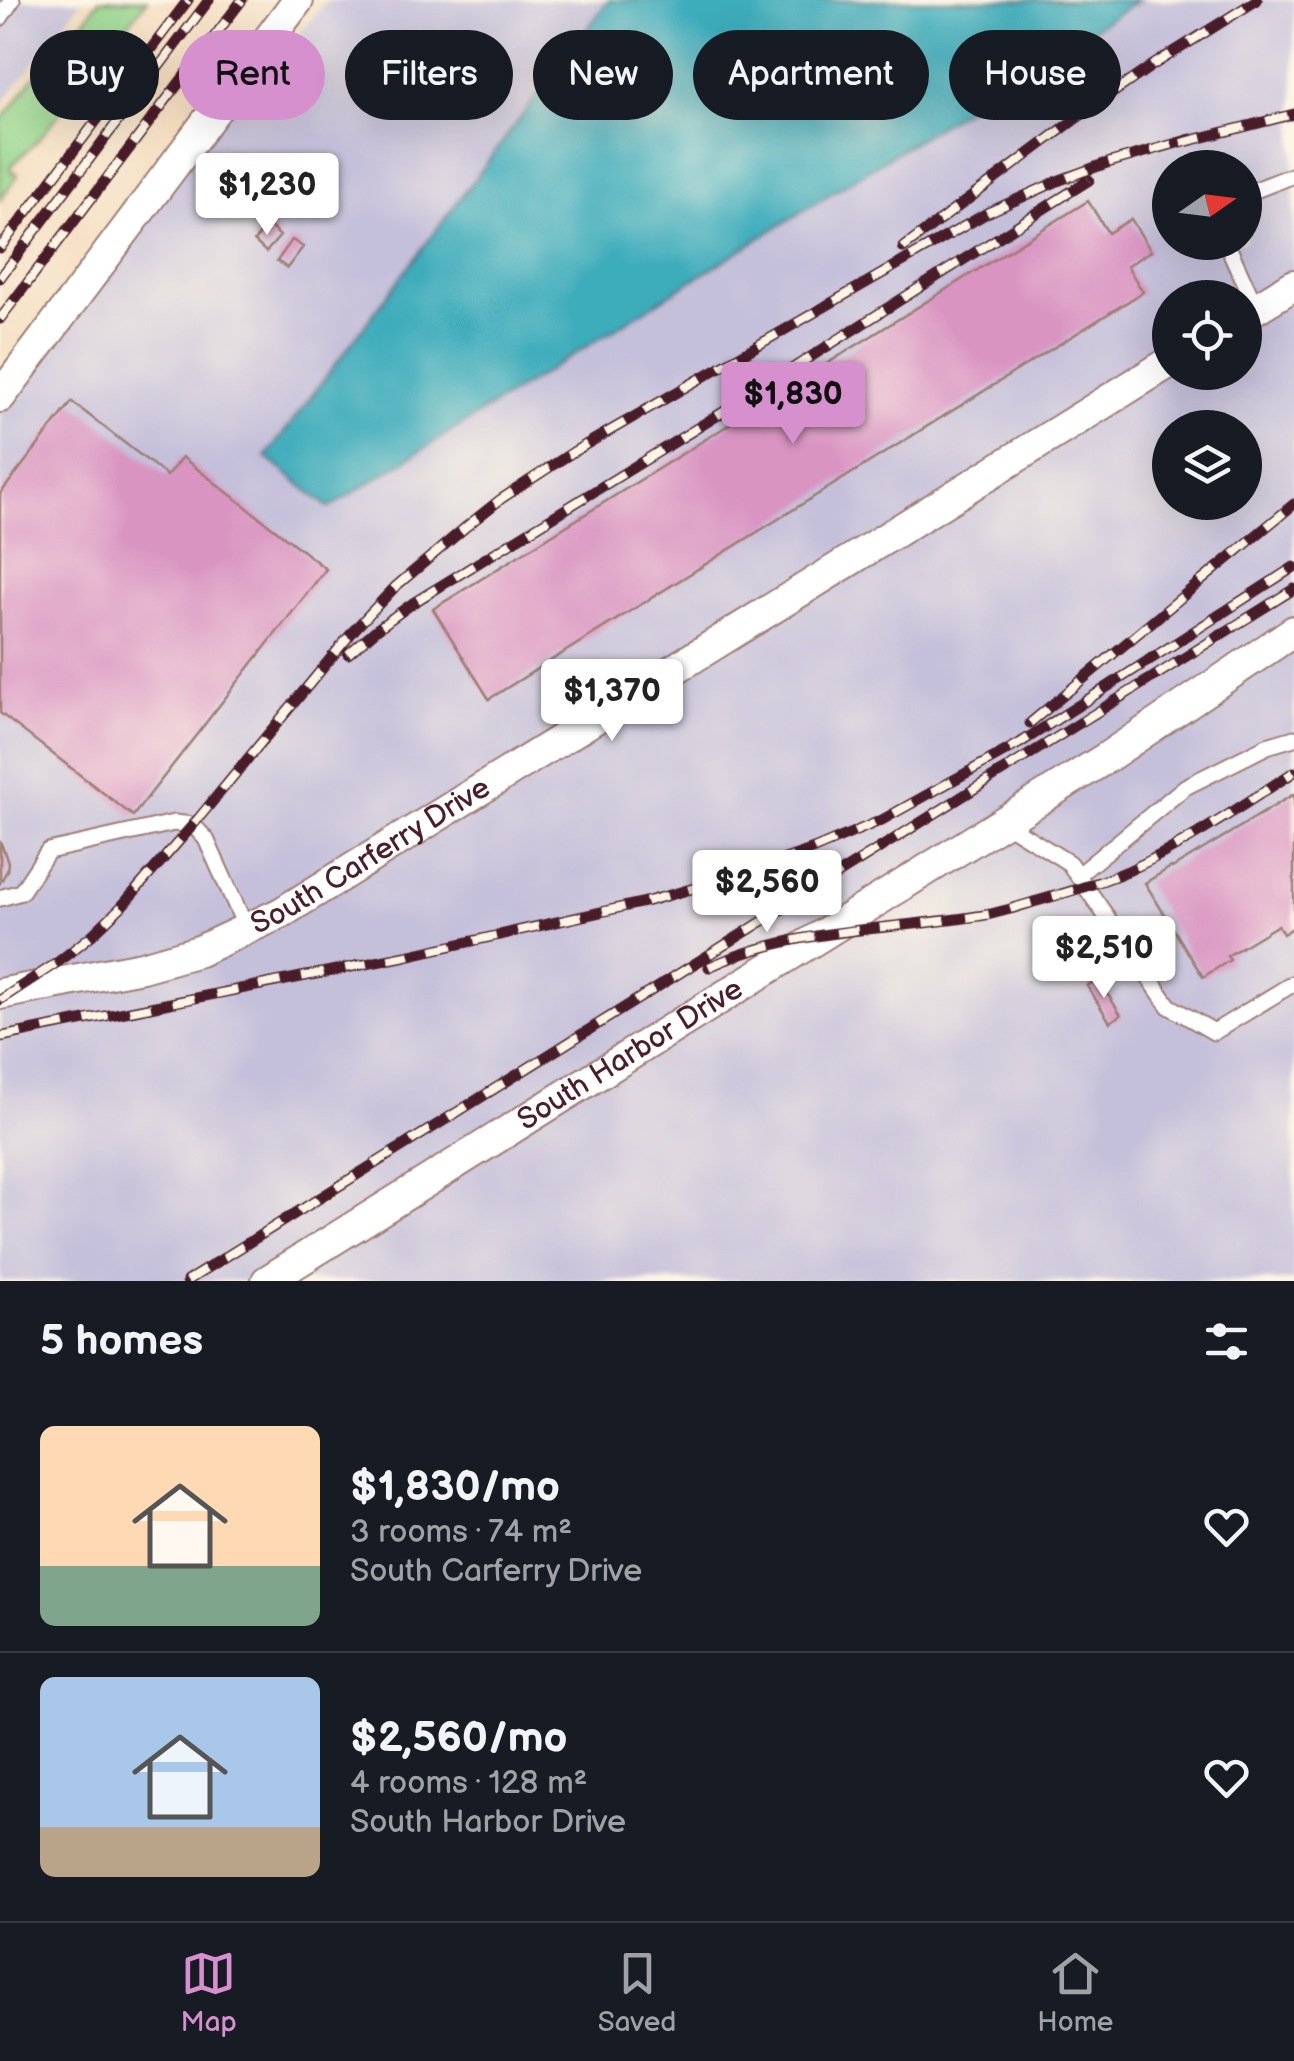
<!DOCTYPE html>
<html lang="en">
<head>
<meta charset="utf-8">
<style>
	body { margin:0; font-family:"Balsamiq Sans",sans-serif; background:#242831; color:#f1f3f6; height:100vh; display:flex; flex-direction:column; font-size:38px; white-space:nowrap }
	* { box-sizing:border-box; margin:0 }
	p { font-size:32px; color:#9ea1a6 }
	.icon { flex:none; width:55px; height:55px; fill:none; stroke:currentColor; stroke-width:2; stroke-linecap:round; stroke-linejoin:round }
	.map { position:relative; height:1281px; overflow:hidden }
	.drawer { display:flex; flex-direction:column; background:#171b24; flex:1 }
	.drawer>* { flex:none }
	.banner { position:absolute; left:30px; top:30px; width:1235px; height:90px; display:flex; gap:20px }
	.needle { width:65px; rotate:76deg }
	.tools { position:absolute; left:1152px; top:150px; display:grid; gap:20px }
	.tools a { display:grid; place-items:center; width:110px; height:110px; border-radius:50%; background:#171b24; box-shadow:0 10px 40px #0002; font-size:50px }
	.price { position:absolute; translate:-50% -85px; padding:0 22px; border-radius:10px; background:#fff; color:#222; font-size:32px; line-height:65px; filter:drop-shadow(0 2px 5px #0008) }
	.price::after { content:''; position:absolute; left:50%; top:60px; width:30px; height:22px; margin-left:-15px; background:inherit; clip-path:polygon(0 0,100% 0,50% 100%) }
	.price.current { background:#d690ce; color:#111 }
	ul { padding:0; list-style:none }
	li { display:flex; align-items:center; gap:30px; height:250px; padding:0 40px }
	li+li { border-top:2px solid #363941 }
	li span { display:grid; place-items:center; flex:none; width:280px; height:200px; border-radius:15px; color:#555 }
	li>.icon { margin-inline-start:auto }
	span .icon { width:120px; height:120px; fill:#fffc; stroke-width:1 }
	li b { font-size:42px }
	h2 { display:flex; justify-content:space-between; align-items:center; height:120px; padding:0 40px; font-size:42px }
	.tag { padding:0 35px; border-radius:45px; background:#171b24; box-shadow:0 10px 40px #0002; font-size:35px; line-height:90px }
	.tag.current { background:#d690ce; color:#111 }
	.tabs { display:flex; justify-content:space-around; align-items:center; height:140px; border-top:2px solid #363941; background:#171b24; font-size:28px; color:#9ea1a6 }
	.tabs a { display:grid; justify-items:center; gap:5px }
	.tabs .current { color:#d690ce }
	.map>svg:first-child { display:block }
	.industrial { fill:#c5c0da; fill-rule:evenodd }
	.green { fill:#94d58c; stroke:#6f7a5c; stroke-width:2.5 }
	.water { fill:#3dacbb; stroke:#446673; stroke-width:2.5 }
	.building { fill:#d994c2 }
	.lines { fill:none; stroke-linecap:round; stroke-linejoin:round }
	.lane-casing { stroke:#9f7e76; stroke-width:19 }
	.street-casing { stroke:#9f7e76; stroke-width:34 }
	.lane { stroke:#fff; stroke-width:15 }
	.street { stroke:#fff; stroke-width:30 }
	.rail-casing { stroke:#4a1f2b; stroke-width:11 }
	.rail { stroke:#fcf5e5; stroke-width:8; stroke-dasharray:22; stroke-linecap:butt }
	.labels { text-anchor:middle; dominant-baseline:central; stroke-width:8; stroke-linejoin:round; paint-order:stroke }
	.street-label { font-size:30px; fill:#4a1f2b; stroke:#fcf5e5 }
</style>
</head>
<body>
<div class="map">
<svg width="1294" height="1281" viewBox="0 0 1294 1281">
	<rect width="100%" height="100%" fill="#fcf5e5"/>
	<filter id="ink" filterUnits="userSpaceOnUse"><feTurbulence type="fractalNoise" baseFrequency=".01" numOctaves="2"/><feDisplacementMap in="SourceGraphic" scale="20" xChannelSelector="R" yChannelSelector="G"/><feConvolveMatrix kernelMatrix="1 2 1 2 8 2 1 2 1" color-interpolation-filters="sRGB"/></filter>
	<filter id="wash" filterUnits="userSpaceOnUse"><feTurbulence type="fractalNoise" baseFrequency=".0048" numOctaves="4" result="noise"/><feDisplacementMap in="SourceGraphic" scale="40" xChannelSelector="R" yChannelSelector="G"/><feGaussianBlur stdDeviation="2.25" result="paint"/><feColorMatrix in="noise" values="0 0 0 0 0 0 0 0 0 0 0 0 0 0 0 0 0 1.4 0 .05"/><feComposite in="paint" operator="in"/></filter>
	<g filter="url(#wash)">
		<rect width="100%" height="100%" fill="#f4ddc0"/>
		<path class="industrial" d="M0,0H82L0,106Z
			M328,0H609L267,457L329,508L1139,0H1294V1281H0V378ZM1170,168H1245V242H1170ZM1170,298H1245V372H1170ZM1170,428H1245V502H1170Z"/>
		<path class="green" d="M99,0H147L40,138L10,167L11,172H16L18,175L0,200V123L32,80L81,26Z"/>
		<path class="water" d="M609,0H1139L329,508L266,457Z"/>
		<g id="blocks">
			<path class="building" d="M1088,201L1108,233L1131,219L1151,251L1127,266L1143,292L489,699L433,609Z
				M268,225L280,236L266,252L254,241Z
				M292,240L303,247L287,268L277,261Z
				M72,402L167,476L182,457L326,569L133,816L0,713V494Z
				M1294,794V927L1283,934L1278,925L1227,956L1230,960L1203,977L1145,883L1171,867L1172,868Z
				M0,841L8,862L7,871L0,883Z
				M1098,979L1121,1015L1110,1022L1087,986Z"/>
		</g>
	</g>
	<g filter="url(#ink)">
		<use href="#blocks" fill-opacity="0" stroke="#9f7e76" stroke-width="2.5"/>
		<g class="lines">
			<defs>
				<path id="lane" d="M0,18L12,0
					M1245,194L1294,175
					M1226,242L1256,308
					M1003,822L1069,863L1169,1006L1214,1032L1294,983
					M1078,875L1185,787L1267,746L1294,738
					M0,898L21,892L48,851L174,823L193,825L206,839L247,930"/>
				<g id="street">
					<path d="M1245,315L1294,285"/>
					<path d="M0,397L298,0"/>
					<path id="s1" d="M0,994L142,967L199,951L281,913L1170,362"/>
					<path id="s2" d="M267,1281L1106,758L1294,631"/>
				</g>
			</defs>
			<use href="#lane" class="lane-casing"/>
			<use href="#street" class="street-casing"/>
			<use href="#lane" class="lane"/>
			<use href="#street" class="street"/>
			<defs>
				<path id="rail" d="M1181,143L1294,114
					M0,248L188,0
					M903,248L1074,120L1153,65L1257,0
					M0,278L209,0
					M0,319L242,0
					M348,654L377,629L413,603L741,401L1089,180
					M1030,723L1294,504
					M709,967C796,927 893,930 985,915C1002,912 1020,906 1037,901C1069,892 1100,883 1130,870C1188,843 1241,806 1294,772
					M0,1000L58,962L92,935L121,907L193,825L355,629L395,587L467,526L501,499L573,452L987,213L1060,180L1104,164L1191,139
					M0,1037L406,956L645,902L730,878L814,849L882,820L1020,743L1294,567
					M187,1281L1294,589"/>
			</defs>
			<use href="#rail" class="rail-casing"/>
			<use href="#rail" class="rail"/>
		</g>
	</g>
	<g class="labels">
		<g class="street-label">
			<text stroke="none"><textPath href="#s1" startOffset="400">South Carferry Drive</textPath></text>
			<text stroke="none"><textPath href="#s2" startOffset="428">South Harbor Drive</textPath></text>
		</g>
	</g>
</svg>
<div class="tools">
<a><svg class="needle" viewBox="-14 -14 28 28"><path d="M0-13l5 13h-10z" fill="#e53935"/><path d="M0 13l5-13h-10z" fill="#9ea1a6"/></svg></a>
<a><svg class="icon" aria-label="locate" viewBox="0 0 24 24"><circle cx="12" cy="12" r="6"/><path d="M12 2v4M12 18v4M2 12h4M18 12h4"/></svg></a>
<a><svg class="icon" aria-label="layers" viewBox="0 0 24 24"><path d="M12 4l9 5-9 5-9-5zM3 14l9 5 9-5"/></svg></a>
</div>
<b class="price" style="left:267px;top:238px">$1,230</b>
<b class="price current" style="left:793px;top:447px">$1,830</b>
<b class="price" style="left:612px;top:744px">$1,370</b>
<b class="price" style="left:767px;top:935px">$2,560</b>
<b class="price" style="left:1104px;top:1001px">$2,510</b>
<div class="banner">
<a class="tag">Buy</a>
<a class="tag current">Rent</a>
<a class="tag">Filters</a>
<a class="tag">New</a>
<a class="tag">Apartment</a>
<a class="tag">House</a>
</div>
</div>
<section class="drawer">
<h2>5 homes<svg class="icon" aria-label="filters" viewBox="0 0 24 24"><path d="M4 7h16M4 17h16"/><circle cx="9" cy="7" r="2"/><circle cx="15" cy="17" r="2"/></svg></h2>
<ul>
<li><span style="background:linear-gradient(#ffd9b3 70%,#7fa58c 0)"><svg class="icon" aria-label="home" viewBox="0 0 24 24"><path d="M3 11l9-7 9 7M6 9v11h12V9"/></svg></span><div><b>$1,830/mo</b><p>3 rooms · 74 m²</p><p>South Carferry Drive</p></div><svg class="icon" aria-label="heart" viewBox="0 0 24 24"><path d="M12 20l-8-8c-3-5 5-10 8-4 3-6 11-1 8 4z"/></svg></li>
<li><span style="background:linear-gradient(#a9c7e8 75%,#b9a48a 0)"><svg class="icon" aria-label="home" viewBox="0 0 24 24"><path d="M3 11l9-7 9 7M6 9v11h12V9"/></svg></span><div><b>$2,560/mo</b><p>4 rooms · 128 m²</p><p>South Harbor Drive</p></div><svg class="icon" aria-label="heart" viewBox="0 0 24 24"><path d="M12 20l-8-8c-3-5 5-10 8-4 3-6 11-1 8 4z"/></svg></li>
</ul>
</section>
<nav class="tabs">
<a class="current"><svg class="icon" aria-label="map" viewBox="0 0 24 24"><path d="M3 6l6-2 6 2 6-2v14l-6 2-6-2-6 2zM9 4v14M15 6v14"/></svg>Map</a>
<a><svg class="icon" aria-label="saved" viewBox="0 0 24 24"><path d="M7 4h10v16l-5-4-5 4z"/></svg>Saved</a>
<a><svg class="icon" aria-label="home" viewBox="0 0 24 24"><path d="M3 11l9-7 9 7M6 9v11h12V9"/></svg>Home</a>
</nav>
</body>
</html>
